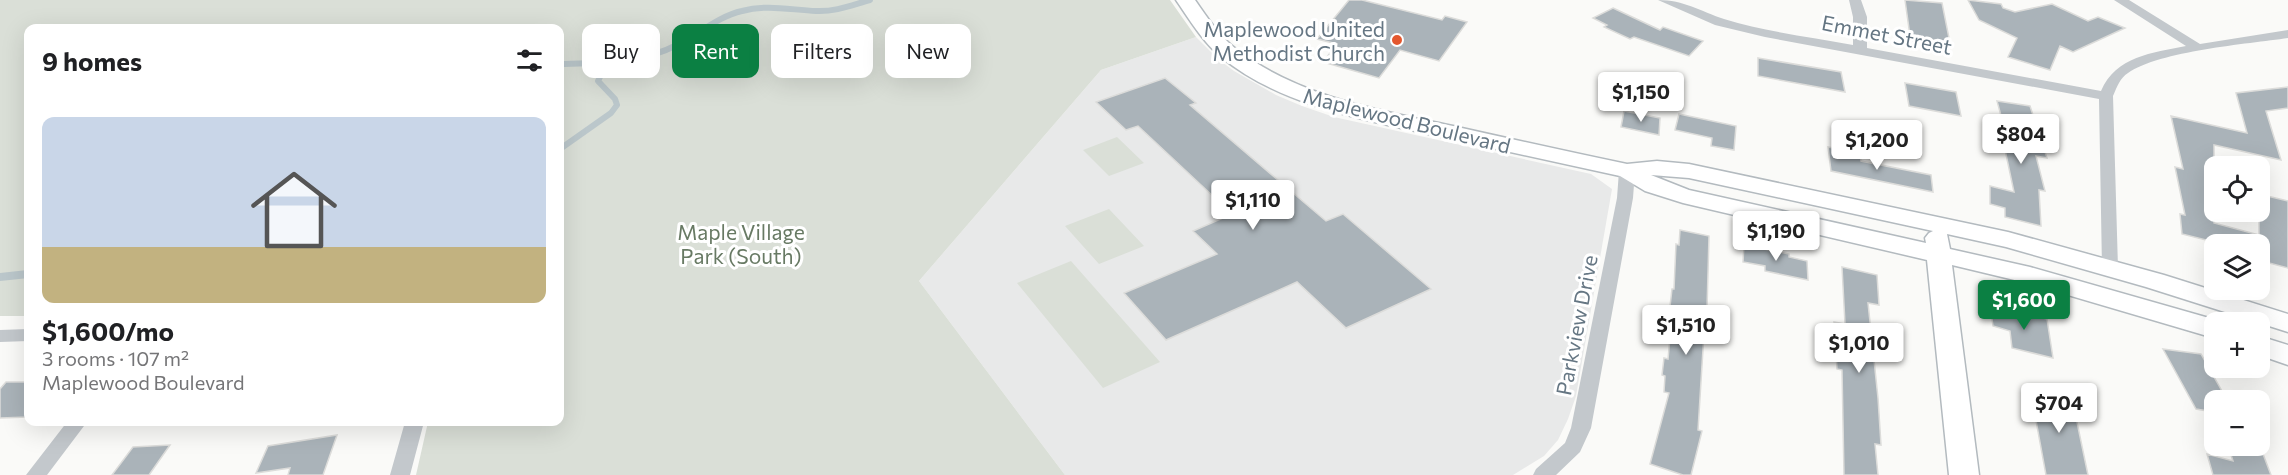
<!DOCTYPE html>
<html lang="en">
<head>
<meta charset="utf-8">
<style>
	body { margin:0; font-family:Commissioner,sans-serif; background:#f6f6f6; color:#202124; height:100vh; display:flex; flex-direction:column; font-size:22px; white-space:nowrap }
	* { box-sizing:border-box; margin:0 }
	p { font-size:20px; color:#757577 }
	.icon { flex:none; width:33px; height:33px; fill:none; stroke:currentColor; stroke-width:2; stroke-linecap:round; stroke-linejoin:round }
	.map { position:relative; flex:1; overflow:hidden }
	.details { position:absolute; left:24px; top:24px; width:540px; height:402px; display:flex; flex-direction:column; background:#fff; border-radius:12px; box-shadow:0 6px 24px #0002 }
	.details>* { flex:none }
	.top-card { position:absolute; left:582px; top:24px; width:570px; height:54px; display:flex; gap:12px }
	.controls { position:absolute; left:2204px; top:156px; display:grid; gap:12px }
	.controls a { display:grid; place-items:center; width:66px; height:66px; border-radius:12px; background:#fff; box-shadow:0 6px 24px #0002; font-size:30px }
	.price { position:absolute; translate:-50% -51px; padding:0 14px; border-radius:6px; background:#fff; color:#222; font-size:20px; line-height:39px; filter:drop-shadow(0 2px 3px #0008) }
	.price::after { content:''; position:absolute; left:50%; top:36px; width:18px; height:14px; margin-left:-9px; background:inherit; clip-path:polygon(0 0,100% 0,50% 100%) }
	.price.selected { background:#0b8043; color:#fff }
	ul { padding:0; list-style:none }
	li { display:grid; align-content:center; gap:12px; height:318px; padding:0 18px }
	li+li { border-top:2px solid #e0e0e0 }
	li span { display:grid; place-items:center; height:186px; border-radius:12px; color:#555 }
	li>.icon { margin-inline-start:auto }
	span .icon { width:108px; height:108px; fill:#fffc; stroke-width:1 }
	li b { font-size:26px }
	h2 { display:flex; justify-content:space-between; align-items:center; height:72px; padding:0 18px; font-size:26px }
	.chip { padding:0 21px; border-radius:12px; background:#fff; box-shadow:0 6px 24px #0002; font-size:21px; line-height:54px }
	.chip.selected { background:#0b8043; color:#fff }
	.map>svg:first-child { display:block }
	.built { fill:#e8e9e9 }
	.green { fill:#dadfd7 }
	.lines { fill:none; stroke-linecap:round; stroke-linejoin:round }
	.stream-far1 { stroke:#bbc7cb; stroke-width:6 }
	.stream { stroke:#bbc7cb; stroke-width:8 }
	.building { fill:#aab3b9; stroke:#dcdcda; stroke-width:1.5 }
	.secondary-casing { stroke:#b3babf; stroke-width:3 }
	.street { fill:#c3c8cc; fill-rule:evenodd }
	.secondary { fill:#fff; fill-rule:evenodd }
	.poi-dot { fill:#e4572e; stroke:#fff; stroke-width:2 }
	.labels { text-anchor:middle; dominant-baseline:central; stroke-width:6; stroke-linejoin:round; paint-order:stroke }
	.poi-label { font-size:21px; fill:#657683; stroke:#fff; text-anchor:end }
	.street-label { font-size:21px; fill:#657683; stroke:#fff }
	.park-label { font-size:21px; fill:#687a64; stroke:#fff }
</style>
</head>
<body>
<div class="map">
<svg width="2288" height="475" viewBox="0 0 2288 475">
	<rect width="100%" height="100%" fill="#fafaf8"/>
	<path class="built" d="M1196,37L1218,59L1234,71L1276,95L1302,106L1334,117L1591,174L1612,189L1576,396L1568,419L1558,440L1544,456L1513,475H1065L919,281L1101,70Z"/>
	<path class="green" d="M0,0H1170L1196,37L1101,70L919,281L1065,475H416L428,422H560V28H28V316H0Z
		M1117,137L1144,163L1109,176L1083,150Z
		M1109,209L1144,246L1099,264L1065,226Z
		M1071,261L1160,362L1103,388L1017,283Z"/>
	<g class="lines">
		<path class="stream-far1" d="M560,64C601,63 640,64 677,45C699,34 719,16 742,11C767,4 791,10 816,11C835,12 852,5 870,0
			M560,149L611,113L617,105L615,99L598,81L607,63"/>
		<path class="stream" d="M0,277L28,274"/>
	</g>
	<path class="building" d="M1349,0H1362L1442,20L1445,16L1467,22L1439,61L1400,50L1379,78L1323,62L1337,44L1317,39Z
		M1905,0L1942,3L1950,43L1932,40L1933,47L1911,43Z
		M1968,0L2001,4L2003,8L2015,12L2052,4L2088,21L2098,17L2125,28L2073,52L2060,46L2050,70L2008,57L2017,38L1979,20Z
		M1613,8L1660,30L1663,27L1703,41L1689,56L1634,37L1630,39L1604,27L1607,25L1593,18Z
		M1758,58L1841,72L1845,92L1758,76Z
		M1165,78L1196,103L1190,105L1326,221L1343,214L1431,289L1346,328L1297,282L1166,340L1124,293L1217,254L1193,231L1232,214L1138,126L1126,130L1096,102Z
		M1905,83L1956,92L1961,116L1909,106Z
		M2288,87V108L2266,111L2281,160L2214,145V223L2259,235V194L2288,201V268L2269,263L2267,257L2259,254V244H2222L2182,234L2180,214L2185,215L2175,167L2183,169L2171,116L2247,133L2236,93Z
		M1997,101L2030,106L2047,158L2036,156L2045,191L2039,190L2041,226L2005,217V208L1990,204V186L2014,192L2000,126L2003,123Z
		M1624,111L1660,118L1659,135L1621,127Z
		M1679,114L1736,126L1734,150L1711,146L1712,138L1675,130Z
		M1828,147L1860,153L1861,161L1931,175L1933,192L1831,171Z
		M1680,230L1709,236L1707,309L1725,314L1724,338L1704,333L1698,430L1702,431L1691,475H1683L1650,464L1669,393L1664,392L1665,376L1662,375L1664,358L1668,359L1672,316L1669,315L1672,289H1674L1676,244L1679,245Z
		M1744,245L1789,254V257L1807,261L1808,280L1765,271V266L1743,262Z
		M1842,267L1877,275L1879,305L1868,303L1878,398L1881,445L1875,444L1878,475H1844L1842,370L1837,369L1834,322L1845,324Z
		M1990,305L2047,319L2053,358L2012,348L2010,331L1993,326Z
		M2163,349L2201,354L2227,400H2214V412L2196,409Z
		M6,382H28V417L0,418V389Z
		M2030,388L2072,398L2088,475H2046Z
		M337,435L323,475H288L290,468L256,473L268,446Z
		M170,445L149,475H112L133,447Z
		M2228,446H2260L2271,475H2213L2207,454L2233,461Z"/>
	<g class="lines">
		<defs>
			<path id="secondary" d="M1176,0H1195C1207,17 1219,36 1236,49C1299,97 1378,110 1453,126C1511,139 1569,152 1627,164L1657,161L1689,164L2008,232L2164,275L2288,314V332L2146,287L2006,247L1947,234L1950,249L2030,267L2223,322H2214V338L2027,283L1952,265L1979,475H1949L1927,260L1683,203L1645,191L1620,176C1560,163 1501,150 1442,137C1366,120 1283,107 1221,57C1203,42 1189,19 1176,0ZM1651,175L1689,178L1933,231L1929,233L1925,238L1926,243L1689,190Z
				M2259,336L2288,345V365L2259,355Z"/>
		</defs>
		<use href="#secondary" class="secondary-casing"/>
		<path class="street" d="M1658,0C1684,0 1700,11 1724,19C1766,32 1811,37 1853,45V17L1849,0H1861L1867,17V48L2101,91C2116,56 2152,53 2186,46L2114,0H2129L2200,44L2288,30V38C2247,44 2160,51 2128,73C2120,78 2117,87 2113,96L2118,268L2116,272H2104L2102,268L2099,99L1765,37L1715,25Z
			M1627,166L1635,171L1633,198L1591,428L1580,452L1556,475H1533L1536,469L1565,443L1571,428L1617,198L1619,171Z
			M28,329V341L0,342V330Z
			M67,422H87L47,475H26Z
			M405,422H424L410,475H390Z"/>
		<use href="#secondary" class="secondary"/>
	</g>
	<circle class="poi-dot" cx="1397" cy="40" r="6"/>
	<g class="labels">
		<g class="poi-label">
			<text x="1385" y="28">Maplewood United<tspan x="1385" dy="24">Methodist Church</tspan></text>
		</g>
		<g class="street-label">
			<text transform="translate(1887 34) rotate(11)">Emmet Street</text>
			<text transform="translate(1407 120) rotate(14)">Maplewood Boulevard</text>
			<text transform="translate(1576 325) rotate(-79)">Parkview Drive</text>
		</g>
		<g class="park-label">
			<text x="741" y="231">Maple Village<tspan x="741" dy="24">Park (South)</tspan></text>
		</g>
	</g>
</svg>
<div class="controls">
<a><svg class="icon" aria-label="locate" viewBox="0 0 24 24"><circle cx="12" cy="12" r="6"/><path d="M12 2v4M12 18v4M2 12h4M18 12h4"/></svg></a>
<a><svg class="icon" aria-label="layers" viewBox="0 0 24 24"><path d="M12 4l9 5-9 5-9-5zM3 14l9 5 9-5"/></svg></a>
<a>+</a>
<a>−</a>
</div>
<b class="price" style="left:1641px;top:123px">$1,150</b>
<b class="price" style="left:2021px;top:165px">$804</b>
<b class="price" style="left:1877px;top:171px">$1,200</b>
<b class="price" style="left:1253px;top:231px">$1,110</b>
<b class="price" style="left:1776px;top:262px">$1,190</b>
<b class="price selected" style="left:2024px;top:331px">$1,600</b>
<b class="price" style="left:1686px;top:356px">$1,510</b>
<b class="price" style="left:1859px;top:374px">$1,010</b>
<b class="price" style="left:2059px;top:434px">$704</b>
<div class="top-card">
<a class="chip">Buy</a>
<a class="chip selected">Rent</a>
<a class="chip">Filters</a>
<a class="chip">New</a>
</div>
<section class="details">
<h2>9 homes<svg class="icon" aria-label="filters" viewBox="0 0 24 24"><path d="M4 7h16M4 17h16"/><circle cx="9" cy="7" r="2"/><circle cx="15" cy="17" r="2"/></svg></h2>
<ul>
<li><span style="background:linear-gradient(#c9d6e8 70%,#c2b280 0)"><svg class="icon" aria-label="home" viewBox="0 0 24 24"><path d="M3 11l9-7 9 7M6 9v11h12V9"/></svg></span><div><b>$1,600/mo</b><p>3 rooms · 107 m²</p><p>Maplewood Boulevard</p></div></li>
</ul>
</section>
</div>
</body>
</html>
